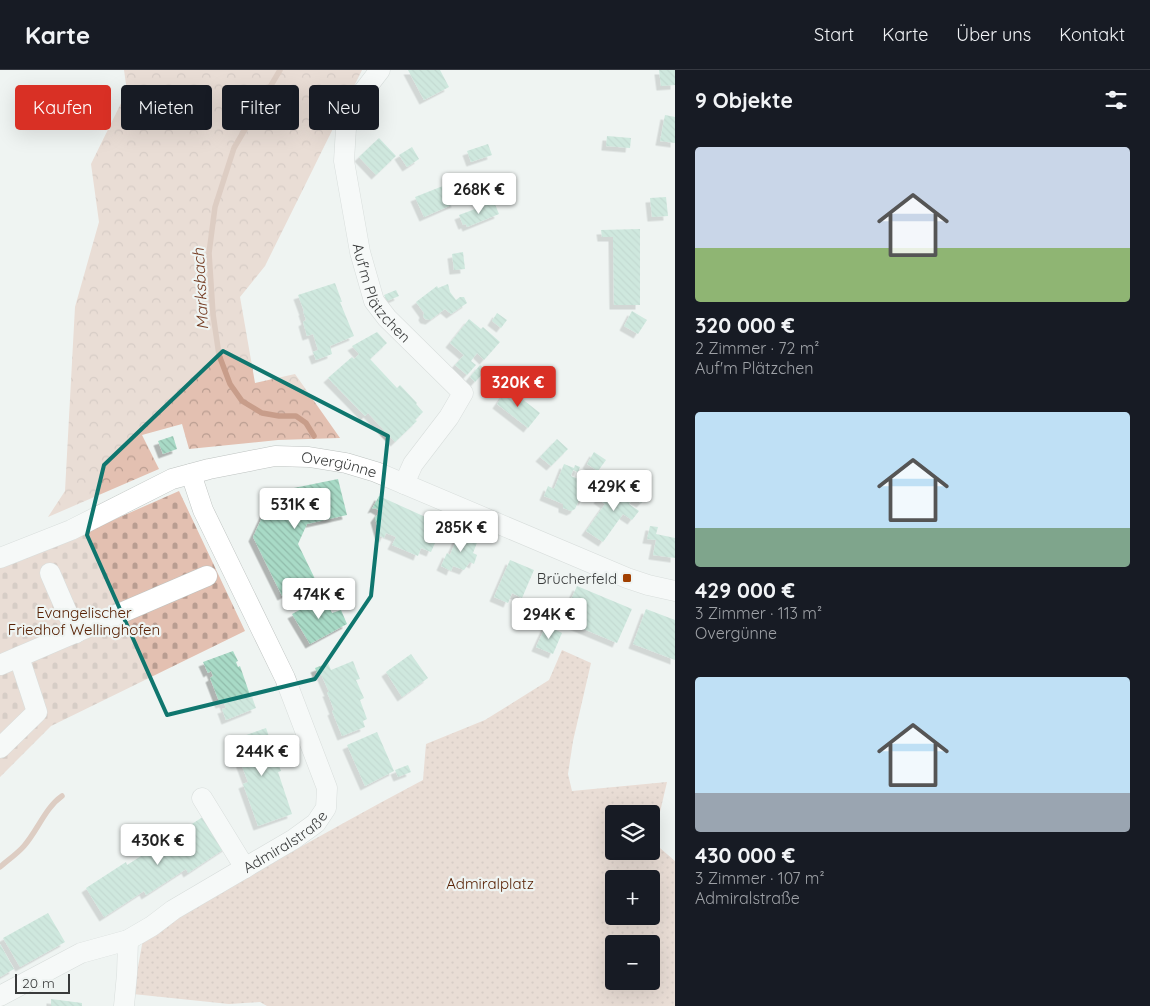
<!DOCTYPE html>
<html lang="de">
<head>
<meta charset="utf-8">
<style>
	body { margin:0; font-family:Quicksand,sans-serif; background:#20242c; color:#f1f3f6; height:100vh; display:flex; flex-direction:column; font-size:19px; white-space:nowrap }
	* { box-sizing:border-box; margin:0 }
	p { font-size:16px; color:#9ea1a6 }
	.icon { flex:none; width:28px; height:28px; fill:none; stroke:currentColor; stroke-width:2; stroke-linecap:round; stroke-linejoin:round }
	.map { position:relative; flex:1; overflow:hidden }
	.drawer { display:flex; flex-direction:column; background:#171b24; width:475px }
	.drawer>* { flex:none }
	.top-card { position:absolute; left:15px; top:15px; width:475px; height:45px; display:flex; gap:10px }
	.fabs { position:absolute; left:605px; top:735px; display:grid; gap:10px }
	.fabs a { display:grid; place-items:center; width:55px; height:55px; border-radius:5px; background:#171b24; box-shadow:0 5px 20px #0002; font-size:25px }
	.scale { position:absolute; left:15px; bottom:12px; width:55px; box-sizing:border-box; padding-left:5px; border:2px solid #393b3b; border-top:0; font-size:14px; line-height:18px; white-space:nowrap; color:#393b3b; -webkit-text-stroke:4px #eff4f2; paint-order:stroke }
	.price { position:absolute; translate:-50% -42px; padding:0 11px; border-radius:5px; background:#fff; color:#222; font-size:16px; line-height:32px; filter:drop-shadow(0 1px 2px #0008) }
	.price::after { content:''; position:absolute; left:50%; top:30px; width:15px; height:11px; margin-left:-8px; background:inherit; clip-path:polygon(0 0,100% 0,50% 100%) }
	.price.selected { background:#d93025; color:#fff }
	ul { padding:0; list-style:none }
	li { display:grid; align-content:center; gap:10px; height:265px; padding:0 20px }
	li span { display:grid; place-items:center; height:155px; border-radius:5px; color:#555 }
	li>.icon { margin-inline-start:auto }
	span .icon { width:90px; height:90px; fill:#fffc; stroke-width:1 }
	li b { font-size:21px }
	h2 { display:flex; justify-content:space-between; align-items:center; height:60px; padding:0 20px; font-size:21px }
	.chip { padding:0 18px; border-radius:5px; background:#171b24; box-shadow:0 5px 20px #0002; font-size:18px; line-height:45px }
	.chip.selected { background:#d93025; color:#fff }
	header { display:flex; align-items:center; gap:30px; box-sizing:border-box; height:70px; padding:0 25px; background:#171b24; border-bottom:1px solid #363941 }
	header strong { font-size:24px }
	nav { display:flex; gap:28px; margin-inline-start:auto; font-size:18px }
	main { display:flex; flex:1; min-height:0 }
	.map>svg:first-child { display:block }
	.forest { fill:url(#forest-crowns) }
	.cemetery { fill:url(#cemetery-stones) }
	.park { fill:url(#park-dots); fill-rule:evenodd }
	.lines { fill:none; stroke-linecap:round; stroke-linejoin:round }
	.stream { stroke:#c89d8a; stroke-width:5.5 }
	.building { fill:url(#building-back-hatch); filter:url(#shadow) }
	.minor-casing { stroke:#bec3c1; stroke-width:21 }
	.minor { stroke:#fff; stroke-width:20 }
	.marked { fill:none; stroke:#0f766e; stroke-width:4; stroke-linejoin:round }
	.poi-dot { fill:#a13f00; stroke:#eff4f2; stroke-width:2 }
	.labels { text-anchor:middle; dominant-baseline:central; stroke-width:4.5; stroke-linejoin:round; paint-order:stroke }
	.street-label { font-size:15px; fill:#393b3b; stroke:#eff4f2 }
	.poi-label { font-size:15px; fill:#393b3b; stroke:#eff4f2; text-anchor:end }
	.park-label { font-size:15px; fill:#572104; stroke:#eff4f2 }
	.water-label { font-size:16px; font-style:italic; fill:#753c22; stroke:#eff4f2 }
</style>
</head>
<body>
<header>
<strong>Karte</strong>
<nav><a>Start</a><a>Karte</a><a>Über uns</a><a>Kontakt</a></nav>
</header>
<main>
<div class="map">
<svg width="675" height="936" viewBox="0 0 675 936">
	<defs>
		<pattern id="forest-crowns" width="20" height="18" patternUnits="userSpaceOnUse" patternTransform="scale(1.25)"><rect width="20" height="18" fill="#e3c0b1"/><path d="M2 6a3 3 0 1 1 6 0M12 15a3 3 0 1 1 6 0" fill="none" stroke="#b99d91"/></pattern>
		<pattern id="cemetery-stones" width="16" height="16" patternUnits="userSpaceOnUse" patternTransform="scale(1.25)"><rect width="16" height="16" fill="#e3c0b1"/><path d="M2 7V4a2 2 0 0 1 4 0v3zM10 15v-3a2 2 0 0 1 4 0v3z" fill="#b99d91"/></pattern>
		<pattern id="park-dots" width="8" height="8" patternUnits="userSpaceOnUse" patternTransform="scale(1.25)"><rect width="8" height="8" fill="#e3c0b1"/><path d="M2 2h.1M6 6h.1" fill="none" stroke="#b99d91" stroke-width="1.8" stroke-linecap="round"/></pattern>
		<pattern id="building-back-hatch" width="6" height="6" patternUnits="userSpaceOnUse" patternTransform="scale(1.25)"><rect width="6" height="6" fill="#a8dac6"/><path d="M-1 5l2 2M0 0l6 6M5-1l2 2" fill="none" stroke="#91bcab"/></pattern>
		<filter id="shadow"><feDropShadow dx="-4.5" dy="4.5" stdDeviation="0" flood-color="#0004"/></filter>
	</defs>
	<rect width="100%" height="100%" fill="#eff4f2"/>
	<path class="forest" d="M124,0H362L265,196L240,227L255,313L295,304L340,368L278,370L189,379L182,354L142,365L159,399L48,447L65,421L75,237L99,152L91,94L127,21Z"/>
	<path class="cemetery" d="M179,421L245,561L51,656L0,707V497L18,492Z"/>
	<path class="park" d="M562,580L591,593L573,671L568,704L572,721L667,712L653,772L675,791V936H267L260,932L229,934L133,924L144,864C237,813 329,760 423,710L426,674L485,650L549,610ZM614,744H651V781H614ZM614,809H651V846H614ZM614,874H651V911H614Z"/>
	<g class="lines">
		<path class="stream" d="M280,0L234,78L215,137L209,183L213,244L219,285L230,314L242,331L262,343L279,346H296L306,353L314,366
			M0,797C8,790 17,784 24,776C38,760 45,738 62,726"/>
	</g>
	<path class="building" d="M408,0H440L449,17L424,30Z
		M659,0H675V15L661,16Z
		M665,45L675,47V73L660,71Z
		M607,66L631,68L630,78L606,76Z
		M379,68L396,86L376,105L359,87Z
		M488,74L492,85L471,92L467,81Z
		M412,77L419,89L407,97L399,85Z
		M448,114L456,133L424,147L415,127Z
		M666,127L668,146L652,147L650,128Z
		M494,132L499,144L467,157L466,154L463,155L459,145Z
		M640,159V235H614L613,167H602L601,160Z
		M463,182L465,199L454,200L452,184Z
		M335,213L342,232H340L354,266L330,276L332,284L316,290L313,282L318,280L313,264L307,266L303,252L306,250L303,241H304L298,225Z
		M448,214L450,222L456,230L460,227H464L467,233L451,244L445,239L430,250L425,249L423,246L424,243L416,232L437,216L438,218Z
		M396,220L399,226L387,231L384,225Z
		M632,241L647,250L638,264L624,256Z
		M497,243L507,250L501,258L492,251Z
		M469,249L481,259L483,257L500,272L484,290L477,283L471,291L476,295L467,305L455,295L464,285L450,273Z
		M377,262L387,273L370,289L397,318L400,315L417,333L416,334L423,342L415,350L417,351L395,372L368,343L365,346L328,308L352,287L354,289L359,284L352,276Z
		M480,295L486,300L475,312L470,307Z
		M508,318L540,343L528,358L497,334Z
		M173,366L177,379L163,384L158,371Z
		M557,369L568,379L551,396L540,387Z
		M594,382L606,390L598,401L587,394Z
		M564,394L574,398L575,395L580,397L578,402L573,400L571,406L586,412L583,419L587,421L583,431L579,430L575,439L571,441L563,438V434L544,426L548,416L554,419Z
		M338,409L347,445L307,454L298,474L315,509L282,526L253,467L274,422Z
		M606,418L622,427L624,424L629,418L639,423L640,420L649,425L641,433L624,424L632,430L629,434L639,441L632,450L623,444L603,472L586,461L605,434L598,429Z
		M379,426L443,455L431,482L421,478L418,486L392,475L396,467L386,463L384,468L380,466L375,448L380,441L375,438L372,439Z
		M650,456L658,457L656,464L675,468V488L653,485L656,470L647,469Z
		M459,463L478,470L473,483L477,485L474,494L470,492L464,500L453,496L451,501L441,496L447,483L450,485Z
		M510,490L534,500L522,528L512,523L508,533L494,527Z
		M577,516L632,539L617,573L562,550Z
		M324,527L332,543L341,540L347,554L310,574L292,544Z
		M646,539L675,550V590L633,574Z
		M546,555L562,563L553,584L536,577Z
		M233,581L238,591L236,592L238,597L240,596L251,628L252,627L256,638L226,650L222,639L226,638L224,633L220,634L210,608L213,606L211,601L208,603L203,592Z
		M411,584L428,608L402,627L386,602Z
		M353,591L360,609L356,610L364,628L360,630L367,649L363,651L365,657L342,666L332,641L334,640L327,622H329L321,604L318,605L315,598L328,593L331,600Z
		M266,658L281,701L278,702L292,744L258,756L243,714L248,712L232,670Z
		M377,662L394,701L365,716L347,675Z
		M408,695L411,702L398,707L395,700Z
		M206,745L227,777L188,803L186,799L146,825L144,821L104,847L86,818L126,792L127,795Z
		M48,843L65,872L20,897L3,868Z
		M0,874L14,899L0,907Z
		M51,929L82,933V936H51Z"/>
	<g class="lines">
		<defs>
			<g id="minor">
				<path id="s1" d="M380,0L363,22L346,58L344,91L360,182L374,231L387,248L463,323L449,347L413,394L404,414"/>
				<path id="s2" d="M0,488L71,460L172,409L209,399L275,386L309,387L346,393L376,402L627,508L648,515L675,521"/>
				<path d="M50,503L76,563"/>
				<path d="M0,595L207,506"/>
				<path d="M0,678L37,642L19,587"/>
				<path d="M202,728L245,798"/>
				<path id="s3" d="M0,926L81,883L128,870L152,856L173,840L294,769L316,753L326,738L327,718L285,608L203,440L191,404"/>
				<path d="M124,936L127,904L128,870"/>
			</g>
		</defs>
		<use href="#minor" class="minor-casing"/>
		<use href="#minor" class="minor"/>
	</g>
	<path d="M0 0H675V936H0ZM223,281L388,366L371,526L315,609L167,645L87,465L104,395Z" fill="#eff4f2" fill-opacity=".55" fill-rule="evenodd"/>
	<path class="marked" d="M223,281L388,366L371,526L315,609L167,645L87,465L104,395Z"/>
	<rect class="poi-dot" x="622" y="503" width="10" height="10" rx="2.5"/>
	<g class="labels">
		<g class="street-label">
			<text stroke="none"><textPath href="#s1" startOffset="240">Auf'm Plätzchen</textPath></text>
			<text stroke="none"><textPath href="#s2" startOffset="360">Overgünne</textPath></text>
			<text stroke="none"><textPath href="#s3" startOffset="326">Admiralstraße</textPath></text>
		</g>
		<g class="poi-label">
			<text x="617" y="508">Brücherfeld</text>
		</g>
		<g class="park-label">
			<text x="84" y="542">Evangelischer<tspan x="84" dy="17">Friedhof Wellinghofen</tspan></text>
			<text x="490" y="813">Admiralplatz</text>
		</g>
		<g class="water-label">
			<text transform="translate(200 219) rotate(-93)">Marksbach</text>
		</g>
	</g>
</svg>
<div class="fabs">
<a><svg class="icon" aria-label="layers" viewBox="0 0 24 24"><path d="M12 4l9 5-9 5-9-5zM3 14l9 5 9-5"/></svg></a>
<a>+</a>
<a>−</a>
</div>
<div class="scale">20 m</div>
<b class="price" style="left:479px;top:145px">268K €</b>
<b class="price selected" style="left:518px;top:338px">320K €</b>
<b class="price" style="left:614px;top:442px">429K €</b>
<b class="price" style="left:295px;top:460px">531K €</b>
<b class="price" style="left:461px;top:483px">285K €</b>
<b class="price" style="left:319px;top:550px">474K €</b>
<b class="price" style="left:549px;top:570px">294K €</b>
<b class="price" style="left:262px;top:707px">244K €</b>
<b class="price" style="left:158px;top:796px">430K €</b>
<div class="top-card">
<a class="chip selected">Kaufen</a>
<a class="chip">Mieten</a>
<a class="chip">Filter</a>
<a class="chip">Neu</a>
</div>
</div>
<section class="drawer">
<h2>9 Objekte<svg class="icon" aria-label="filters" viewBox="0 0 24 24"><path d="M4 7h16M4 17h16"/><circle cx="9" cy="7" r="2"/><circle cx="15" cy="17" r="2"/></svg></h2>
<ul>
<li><span style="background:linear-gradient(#c9d6e8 65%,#8fb573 0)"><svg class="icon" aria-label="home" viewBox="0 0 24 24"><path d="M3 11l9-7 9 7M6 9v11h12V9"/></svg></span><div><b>320 000 €</b><p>2 Zimmer · 72 m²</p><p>Auf'm Plätzchen</p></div></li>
<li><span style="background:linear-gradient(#bfe0f5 75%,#7fa58c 0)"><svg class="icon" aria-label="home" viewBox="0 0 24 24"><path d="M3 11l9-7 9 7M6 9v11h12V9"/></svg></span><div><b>429 000 €</b><p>3 Zimmer · 113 m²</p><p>Overgünne</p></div></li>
<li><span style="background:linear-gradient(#bfe0f5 75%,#9aa5b1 0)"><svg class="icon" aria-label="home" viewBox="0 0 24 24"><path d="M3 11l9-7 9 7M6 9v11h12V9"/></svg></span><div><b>430 000 €</b><p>3 Zimmer · 107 m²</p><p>Admiralstraße</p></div></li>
</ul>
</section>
</main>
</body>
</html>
